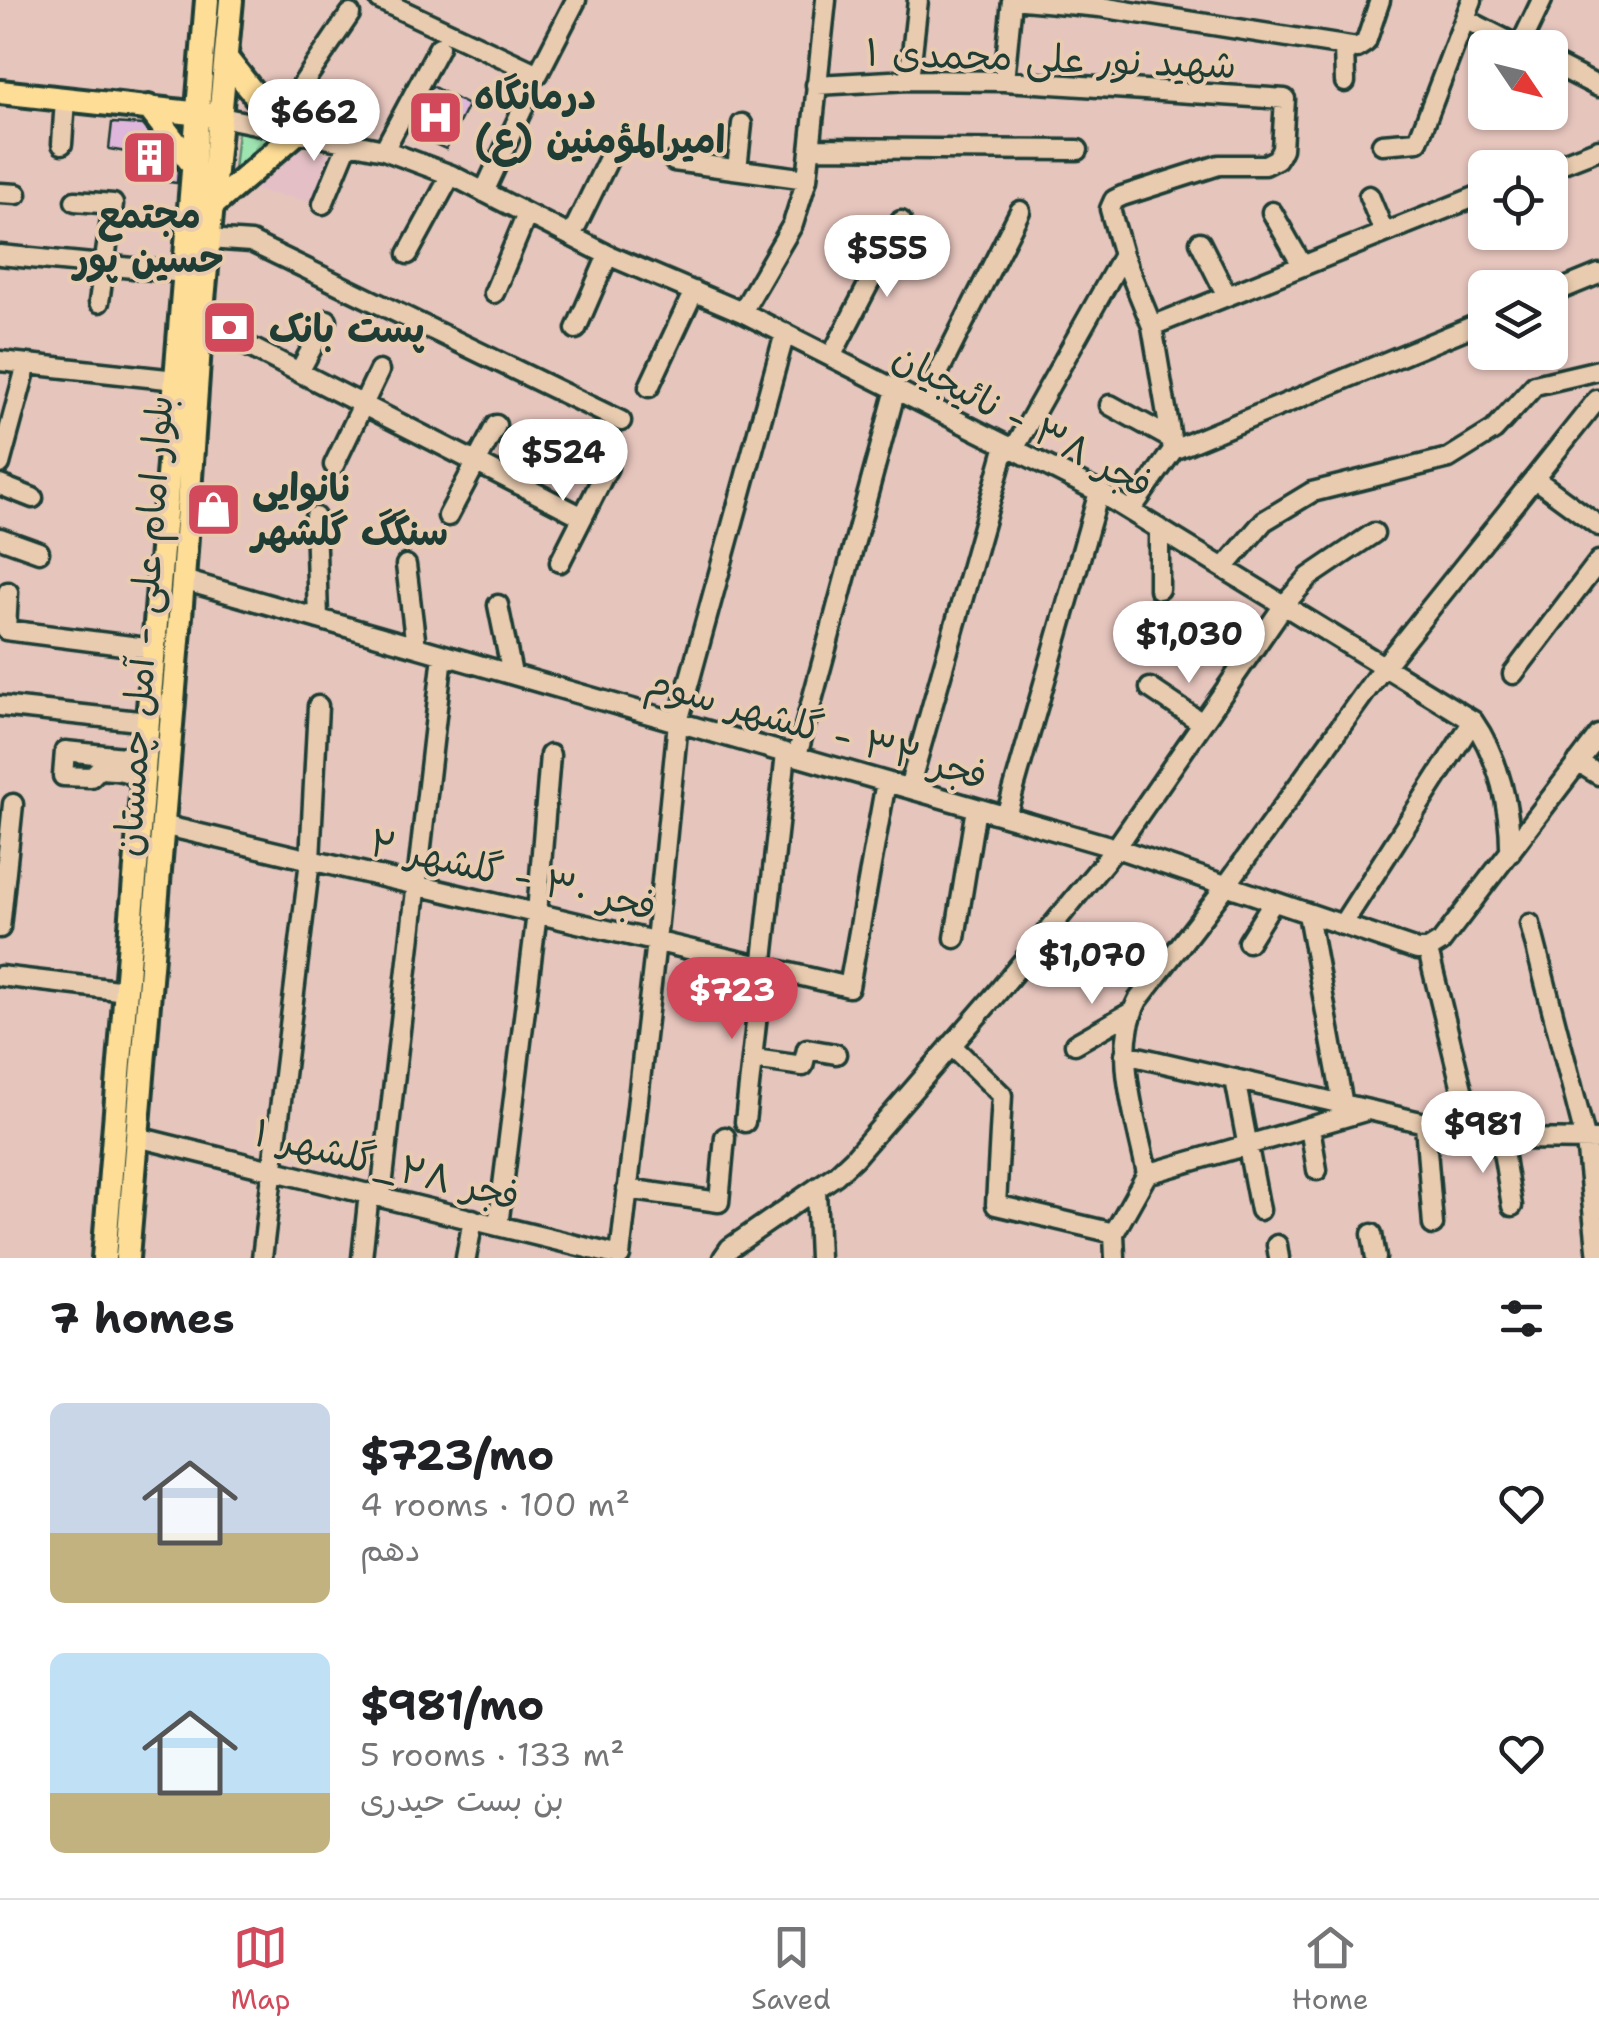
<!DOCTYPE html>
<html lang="en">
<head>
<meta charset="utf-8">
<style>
	body { margin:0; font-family:"Shantell Sans","Playpen Sans Arabic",sans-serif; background:#f6f6f6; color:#202124; height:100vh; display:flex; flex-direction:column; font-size:38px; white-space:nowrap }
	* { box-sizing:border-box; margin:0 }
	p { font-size:32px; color:#757577 }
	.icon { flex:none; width:55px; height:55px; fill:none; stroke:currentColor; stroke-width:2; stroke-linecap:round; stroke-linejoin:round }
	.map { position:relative; height:1258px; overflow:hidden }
	.drawer { display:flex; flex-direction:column; background:#fff; flex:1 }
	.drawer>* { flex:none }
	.needle { width:65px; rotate:125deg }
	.controls { position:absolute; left:1468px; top:30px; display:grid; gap:20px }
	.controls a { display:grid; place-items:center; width:100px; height:100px; border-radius:15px; background:#fff; box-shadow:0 2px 8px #0004; font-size:50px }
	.price { position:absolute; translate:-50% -85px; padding:0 22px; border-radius:35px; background:#fff; color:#222; font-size:32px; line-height:65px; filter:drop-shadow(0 2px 5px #0008) }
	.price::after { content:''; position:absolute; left:50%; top:60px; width:30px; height:22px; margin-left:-15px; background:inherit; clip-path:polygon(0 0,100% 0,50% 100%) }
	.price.on { background:#d1495b; color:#fff }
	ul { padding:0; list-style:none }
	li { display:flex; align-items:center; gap:30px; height:250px; padding:0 50px }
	li span { display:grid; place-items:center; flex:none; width:280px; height:200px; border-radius:15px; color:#555 }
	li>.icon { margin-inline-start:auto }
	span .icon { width:120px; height:120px; fill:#fffc; stroke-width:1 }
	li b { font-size:42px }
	h2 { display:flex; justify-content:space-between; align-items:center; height:120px; padding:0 50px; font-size:42px }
	.dock { display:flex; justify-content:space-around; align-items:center; height:140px; border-top:2px solid #e0e0e0; background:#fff; font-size:28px; color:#757577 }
	.dock a { display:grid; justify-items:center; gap:5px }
	.dock .on { color:#d1495b }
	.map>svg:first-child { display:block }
	.built { fill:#e4c0c6 }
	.forest { fill:url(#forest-crowns); stroke:#5e9072; stroke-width:2.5 }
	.building { fill:#dfb6dc; stroke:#1f3d34; stroke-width:2.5 }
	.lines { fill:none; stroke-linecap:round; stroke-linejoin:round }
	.minor-casing { stroke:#1f3d34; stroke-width:25 }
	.major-casing { stroke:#1f3d34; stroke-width:30 }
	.minor { stroke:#e9ccb0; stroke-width:18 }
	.major { stroke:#fedd96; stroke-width:22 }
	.labels { text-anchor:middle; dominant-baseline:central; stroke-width:8; stroke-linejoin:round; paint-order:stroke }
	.street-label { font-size:38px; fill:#1f3d34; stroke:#e9ccb0 }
	.poi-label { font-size:38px; font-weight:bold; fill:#1f3d34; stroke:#e9ccb0; text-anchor:start }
</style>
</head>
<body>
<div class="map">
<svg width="1599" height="1258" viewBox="0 0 1599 1258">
	<defs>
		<pattern id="forest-crowns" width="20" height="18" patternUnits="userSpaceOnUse" patternTransform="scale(2.5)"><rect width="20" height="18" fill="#9ee4b1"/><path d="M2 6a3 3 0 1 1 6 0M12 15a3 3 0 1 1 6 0" fill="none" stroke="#88c499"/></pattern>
	</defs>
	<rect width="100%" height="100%" fill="#e6c5bd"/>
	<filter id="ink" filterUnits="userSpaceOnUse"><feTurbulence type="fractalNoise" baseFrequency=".01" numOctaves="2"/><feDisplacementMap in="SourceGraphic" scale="20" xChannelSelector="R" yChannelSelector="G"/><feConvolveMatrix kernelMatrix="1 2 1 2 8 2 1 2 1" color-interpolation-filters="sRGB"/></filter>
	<g filter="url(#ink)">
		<path class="built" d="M285,146L331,154L319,203L238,187Z"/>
		<path class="forest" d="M238,131L284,137L233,180Z"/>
		<path class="building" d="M432,86L468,105L446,149L408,132Z
			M112,123L143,125L178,170L177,183L146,179L141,164L132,170L125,162L131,153L109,149Z"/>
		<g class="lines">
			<defs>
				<path id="minor" d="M380,0L538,74L576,0
					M1023,0L1100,7L1357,48L1366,42L1380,0
					M1465,19L1522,48
					M1344,46L1345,82
					M1519,48L1542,0
					M1550,62L1599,87
					M909,80L918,0
					M1004,81L1012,0
					M816,85L909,80L1004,81L1285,99L1282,149L1277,159L1265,165H1219L1122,196L1114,200L1110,209L1123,255L1152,326L1173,450
					M221,117L384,150L451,175L608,255L742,312L1099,492L1473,721C1499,758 1511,810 1510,853
					M280,127L291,101L350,14
					M62,144L65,99
					M1382,144L1418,141L1472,0
					M811,148L1078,150
					M384,150L439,47
					M674,161L807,179
					M1550,168L1599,149
					M737,169L742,124
					M484,192L523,108
					M0,193L17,194
					M1369,196L1384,232
					M75,201L113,204L99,302
					M323,204L349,141
					M1272,212L1302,265
					M571,236L612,152
					M208,239L251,242L621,421
					M1200,242L1227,296
					M408,254L451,175
					M0,255L184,273
					M494,293L527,214
					M1550,294L1599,274
					M742,312L793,224L807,179L826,0
					M201,322L583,517
					M1152,326L1485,193
					M576,329L608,255
					M831,357L901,221
					M0,361L176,380
					M299,372L327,320
					M649,387L694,291
					M923,403L1020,211
					M1110,405L1170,438
					M1014,449L1123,255
					M0,464L27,364
					M334,465L379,371
					M1535,479L1599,526
					M0,485L33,498
					M1130,511L1173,450L1485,321
					M448,516L496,425
					M315,517L318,619
					M0,538L39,552
					M560,562L608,467
					M406,565L416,647
					M1224,568L1264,521L1312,492L1449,458L1494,430L1535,385L1599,370
					M183,580L1116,848L1417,950H1428
					M1159,589V529
					M8,592L6,630L154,649
					M498,605L512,674
					M1513,674L1599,561
					M1150,688L1202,723
					M0,706L148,722
					M797,756L896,389
					M1578,762L1599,775
					M143,784C127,768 122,771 99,769L91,777L63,776L65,751L124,757L146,746
					M909,788L1006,445
					M1006,816L1099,492
					M162,825L849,987L886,782
					M1308,914L1343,1105
					M1530,924L1586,1141L1598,1258
					M1342,925L1473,721
					M0,928L13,804
					M955,938L976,808
					M1248,942L1273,902
					M1428,950L1441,942L1599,735
					M1428,950L1473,1134
					M0,976L126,991
					M1075,1044L1133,1011
					M951,1045L1002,1095L996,1205L1114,1233L1115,1258
					M1125,1054L1473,1134L1501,1139L1599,1140
					M754,1059L803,1066L807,1049L836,1054
					M1235,1079L1260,1210
					M745,1122L786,753
					M1425,1124L1433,1225
					M1310,1127L1317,1170
					M137,1137L620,1256L656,941L678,722L785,333
					M1501,1139L1512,1206
					M1147,1174C1137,1121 1111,1051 1138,1000L1226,886L1384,666L1597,400
					M627,1189L719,1202L725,1137
					M816,1190L819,1258
					M381,1196L443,655
					M498,1226L537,913L550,755
					M1114,1233L1147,1174L1365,1111
					M1372,1234L1376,1258
					M1277,1245L1279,1258
					M262,1258L310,860L318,706
					M362,1258L369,1193
					M466,1258L473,1219
					M723,1258L730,1248L836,1175L854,1158L997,993L1116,848L1284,605L1309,577L1374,533"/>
				<path id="major" d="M226,58L280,127
					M0,92L210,115
					M148,107L193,165
					M211,207L299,131
					M104,1258L207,0
					M127,1258L183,580L200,332L231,0"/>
			</defs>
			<use href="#minor" class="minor-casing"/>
			<use href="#major" class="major-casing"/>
			<use href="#minor" class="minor"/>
			<use href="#major" class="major"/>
		</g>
	</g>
	<defs>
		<symbol id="hospital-square" viewBox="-11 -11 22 22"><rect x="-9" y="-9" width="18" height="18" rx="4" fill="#d1495b" stroke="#e9ccb0"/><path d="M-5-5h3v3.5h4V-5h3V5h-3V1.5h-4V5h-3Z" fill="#fff"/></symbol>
		<symbol id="building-square" viewBox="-11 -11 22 22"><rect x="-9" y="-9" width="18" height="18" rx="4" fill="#d1495b" stroke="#e9ccb0"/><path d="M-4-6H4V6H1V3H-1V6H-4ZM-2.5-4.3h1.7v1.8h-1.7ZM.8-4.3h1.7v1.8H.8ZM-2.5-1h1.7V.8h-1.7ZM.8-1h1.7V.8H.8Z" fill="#fff"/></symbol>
		<symbol id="bank-square" viewBox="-11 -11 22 22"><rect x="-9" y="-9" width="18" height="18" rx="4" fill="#d1495b" stroke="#e9ccb0"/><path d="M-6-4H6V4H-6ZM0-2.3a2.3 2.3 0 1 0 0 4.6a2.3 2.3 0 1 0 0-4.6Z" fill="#fff"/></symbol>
		<symbol id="shop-square" viewBox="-11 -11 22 22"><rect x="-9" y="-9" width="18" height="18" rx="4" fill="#d1495b" stroke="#e9ccb0"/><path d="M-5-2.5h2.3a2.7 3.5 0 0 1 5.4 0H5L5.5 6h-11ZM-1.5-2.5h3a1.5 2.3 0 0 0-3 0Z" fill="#fff"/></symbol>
	</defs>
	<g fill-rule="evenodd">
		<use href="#hospital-square" x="404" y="86" width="63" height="63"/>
		<use href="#building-square" x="118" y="126" width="63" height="63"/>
		<use href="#bank-square" x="198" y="296" width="63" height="63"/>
		<use href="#shop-square" x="182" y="478" width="63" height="63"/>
	</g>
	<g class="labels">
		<g class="street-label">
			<text transform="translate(1051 58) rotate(2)">شهید نور علی محمدی ۱</text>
			<text transform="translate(1023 420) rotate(28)">فجر ۳۸ - نائیجیان</text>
			<text transform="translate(143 626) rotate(-86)">بلوار امام علی - آمل چمستان</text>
			<text transform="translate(817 728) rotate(16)">فجر ۳۲ - گلشهر سوم</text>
			<text transform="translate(513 874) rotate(13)">فجر ۳۰ - گلشهر ۲</text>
			<text transform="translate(387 1164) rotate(14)">فجر ۲۸_گلشهر ۱</text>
		</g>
		<g class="poi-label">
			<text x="474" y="95">درمانگاه<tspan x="474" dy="44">امیرالمؤمنین (ع)</tspan></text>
			<text x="149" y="214" text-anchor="middle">مجتمع<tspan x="149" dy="44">حسین پور</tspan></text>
			<text x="269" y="328">پست بانک</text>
			<text x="252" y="487">نانوایی<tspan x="252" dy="44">سنگگ گلشهر</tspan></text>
		</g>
	</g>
</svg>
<div class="controls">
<a><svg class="needle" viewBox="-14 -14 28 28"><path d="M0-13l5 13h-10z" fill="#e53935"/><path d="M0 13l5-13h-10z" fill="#757577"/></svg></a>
<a><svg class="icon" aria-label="locate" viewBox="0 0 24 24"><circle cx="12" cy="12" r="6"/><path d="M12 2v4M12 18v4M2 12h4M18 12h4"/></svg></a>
<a><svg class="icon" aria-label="layers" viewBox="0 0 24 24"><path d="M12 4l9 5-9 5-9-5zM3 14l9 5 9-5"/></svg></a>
</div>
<b class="price" style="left:314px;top:164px">$662</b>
<b class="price" style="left:887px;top:300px">$555</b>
<b class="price" style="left:563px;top:504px">$524</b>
<b class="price" style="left:1189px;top:686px">$1,030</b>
<b class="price" style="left:1092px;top:1007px">$1,070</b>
<b class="price on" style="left:732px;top:1042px">$723</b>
<b class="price" style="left:1483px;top:1176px">$981</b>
</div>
<section class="drawer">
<h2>7 homes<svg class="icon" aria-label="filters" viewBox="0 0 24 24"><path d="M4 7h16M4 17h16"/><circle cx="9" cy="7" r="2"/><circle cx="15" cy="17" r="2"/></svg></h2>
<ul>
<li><span style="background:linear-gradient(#c9d6e8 65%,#c2b280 0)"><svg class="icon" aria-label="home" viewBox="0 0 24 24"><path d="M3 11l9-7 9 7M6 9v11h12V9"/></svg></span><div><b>$723/mo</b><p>4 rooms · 100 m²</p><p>دهم</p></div><svg class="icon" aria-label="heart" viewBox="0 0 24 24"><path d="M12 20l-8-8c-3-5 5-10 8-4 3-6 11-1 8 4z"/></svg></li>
<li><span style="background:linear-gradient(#bfe0f5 70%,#c2b280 0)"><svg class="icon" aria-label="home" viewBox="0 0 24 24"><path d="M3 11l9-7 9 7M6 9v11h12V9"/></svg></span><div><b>$981/mo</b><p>5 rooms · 133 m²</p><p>بن بست حیدری</p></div><svg class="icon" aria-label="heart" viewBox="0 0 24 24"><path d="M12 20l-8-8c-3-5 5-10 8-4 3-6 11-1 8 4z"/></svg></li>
</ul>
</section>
<nav class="dock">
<a class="on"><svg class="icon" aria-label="map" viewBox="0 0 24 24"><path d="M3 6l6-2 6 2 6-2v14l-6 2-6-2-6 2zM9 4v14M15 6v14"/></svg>Map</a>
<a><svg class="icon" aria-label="saved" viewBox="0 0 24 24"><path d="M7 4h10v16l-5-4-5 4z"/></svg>Saved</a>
<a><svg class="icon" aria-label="home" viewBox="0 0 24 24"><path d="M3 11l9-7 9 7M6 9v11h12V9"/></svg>Home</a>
</nav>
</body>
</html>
